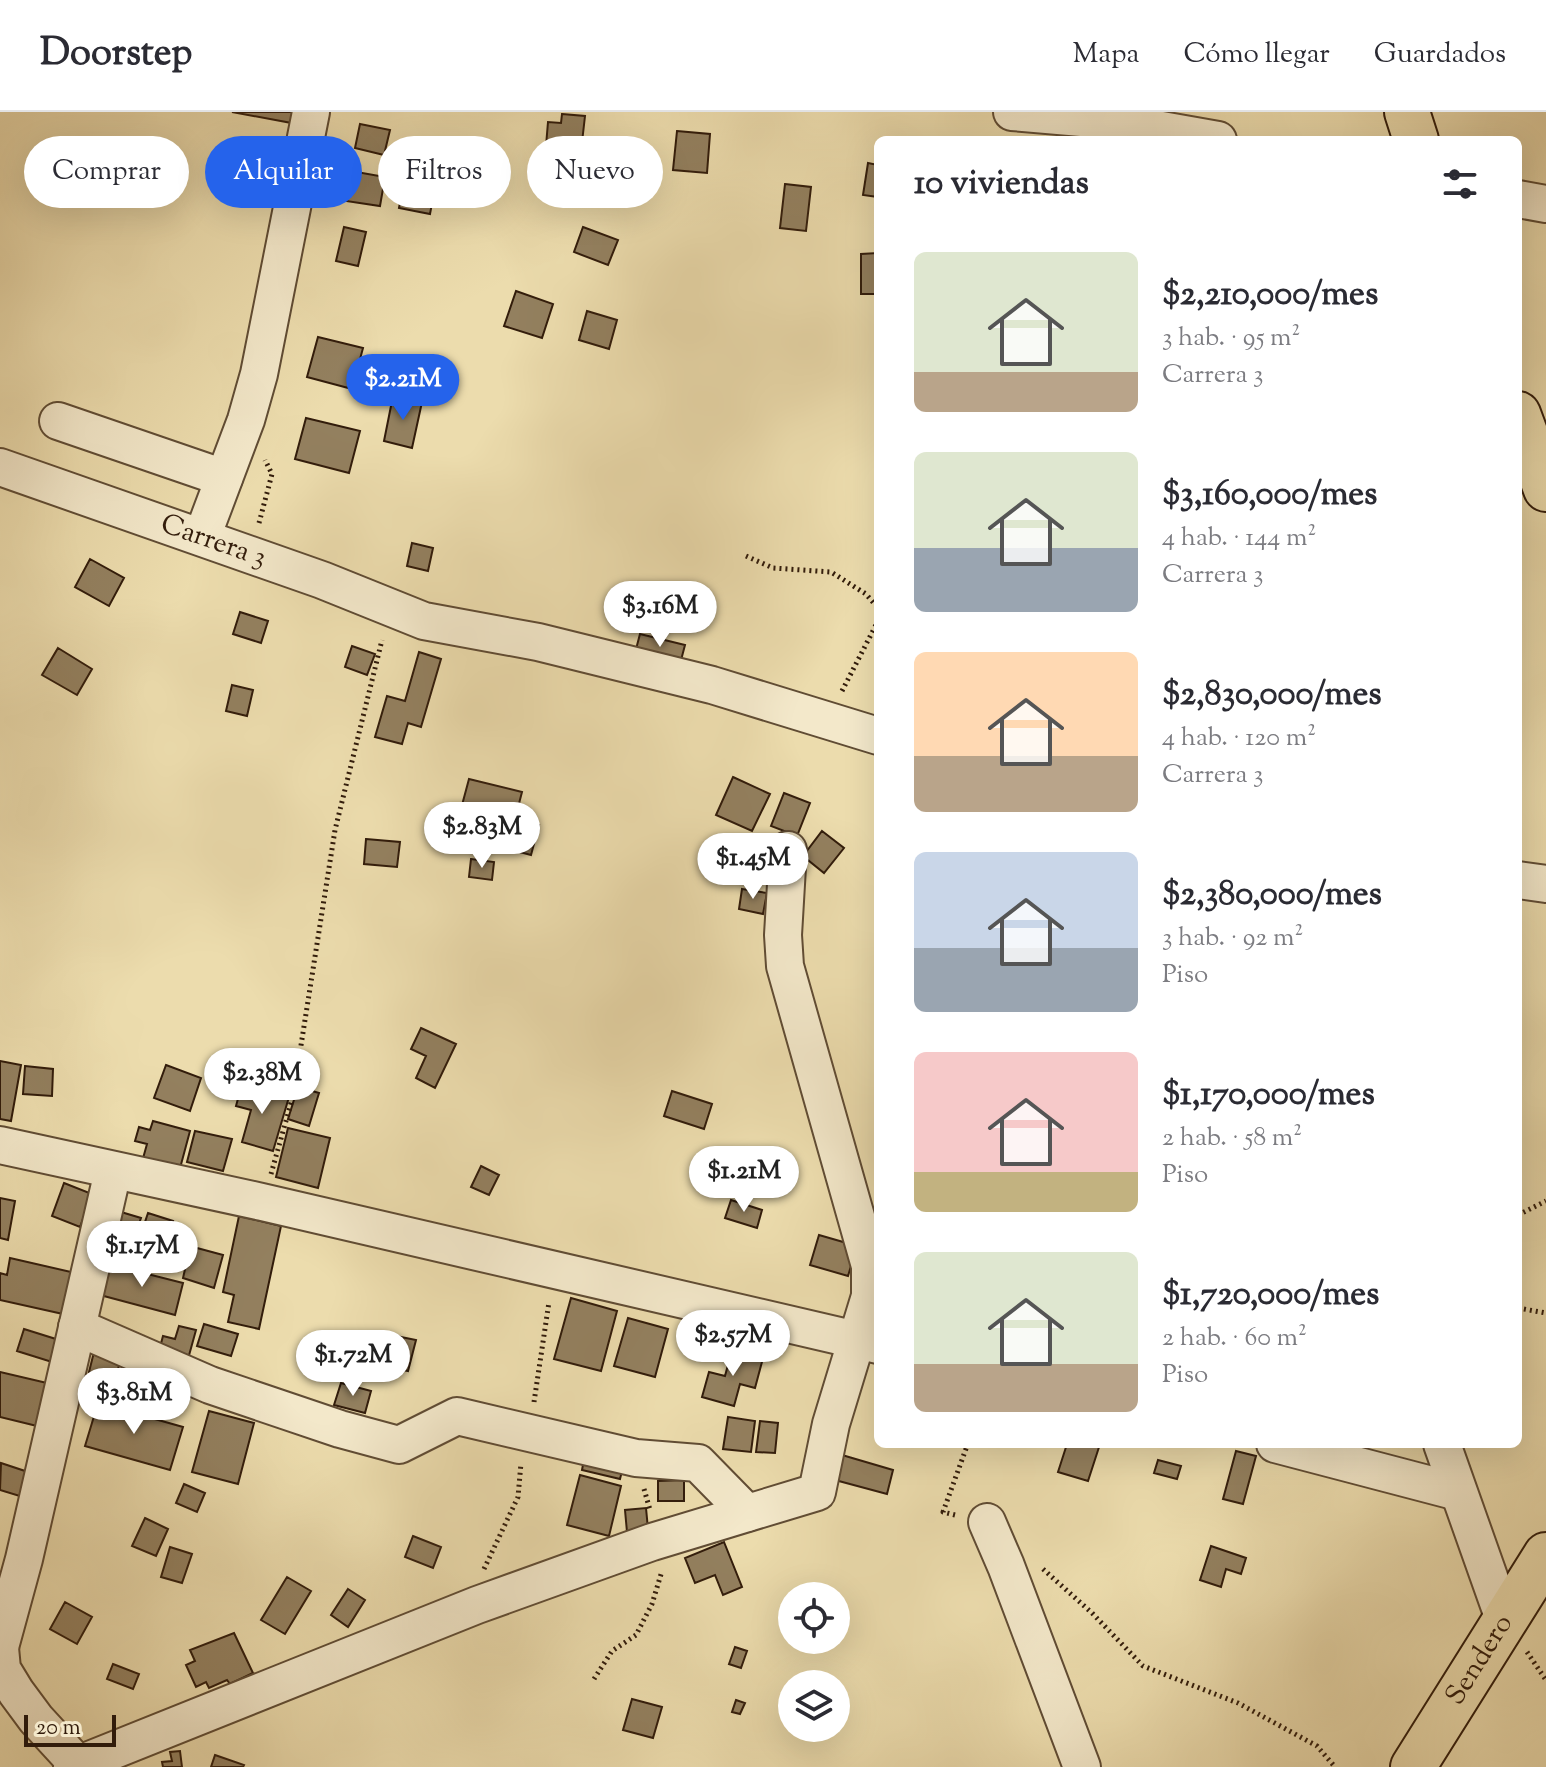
<!DOCTYPE html>
<html lang="es">
<head>
<meta charset="utf-8">
<style>
	body { margin:0; font-family:"Sorts Mill Goudy",serif; background:#f7f7f7; color:#2b2b33; height:100vh; display:flex; flex-direction:column; font-size:30px; white-space:nowrap }
	* { box-sizing:border-box; margin:0 }
	p { font-size:26px; color:#7c7c81 }
	.icon { flex:none; width:44px; height:44px; fill:none; stroke:currentColor; stroke-width:2; stroke-linecap:round; stroke-linejoin:round }
	.map { position:relative; flex:1; overflow:hidden }
	.sheet { position:absolute; left:874px; top:24px; width:648px; height:1312px; display:flex; flex-direction:column; background:#fff; border-radius:12px; box-shadow:0 8px 32px #0002 }
	.sheet>* { flex:none }
	.guide { position:absolute; left:24px; top:24px; width:730px; height:72px; display:flex; gap:16px }
	.tools { position:absolute; left:778px; top:1470px; display:grid; gap:16px }
	.tools a { display:grid; place-items:center; width:72px; height:72px; border-radius:50%; background:#fff; box-shadow:0 8px 32px #0002; font-size:40px }
	.scale { position:absolute; left:24px; bottom:20px; width:92px; box-sizing:border-box; padding-left:8px; border:4px solid #321c0b; border-top:0; font-size:22px; line-height:28px; white-space:nowrap; color:#321c0b; -webkit-text-stroke:6px #f3e8ca; paint-order:stroke }
	.price { position:absolute; translate:-50% -68px; padding:0 18px; border-radius:28px; background:#fff; color:#222; font-size:26px; line-height:52px; filter:drop-shadow(0 2px 4px #0008) }
	.price::after { content:''; position:absolute; left:50%; top:48px; width:24px; height:18px; margin-left:-12px; background:inherit; clip-path:polygon(0 0,100% 0,50% 100%) }
	.price.selected { background:#2563eb; color:#fff }
	ul { padding:0; list-style:none }
	li { display:flex; align-items:center; gap:24px; height:200px; padding:0 40px }
	li span { display:grid; place-items:center; flex:none; width:224px; height:160px; border-radius:12px; color:#555 }
	li>.icon { margin-inline-start:auto }
	span .icon { width:96px; height:96px; fill:#fffc; stroke-width:1 }
	li b { font-size:34px }
	h2 { display:flex; justify-content:space-between; align-items:center; height:96px; padding:0 40px; font-size:34px }
	.pill { padding:0 28px; border-radius:36px; background:#fff; box-shadow:0 8px 32px #0002; font-size:28px; line-height:72px }
	.pill.selected { background:#2563eb; color:#fff }
	header { display:flex; align-items:center; gap:48px; box-sizing:border-box; height:112px; padding:0 40px; background:#fff; border-bottom:2px solid #e1e1e2 }
	header strong { font-size:38px }
	nav { display:flex; gap:44px; margin-inline-start:auto; font-size:28px }
	.map>svg:first-child { display:block }
	.building { fill:#93805f; stroke:#321c0b; stroke-width:2 }
	.lines { fill:none; stroke-linecap:round; stroke-linejoin:round }
	.minor-casing { stroke:#604c34; stroke-width:40 }
	.major-casing { stroke:#321c0b; stroke-width:48 }
	.path { stroke:#321c0b; stroke-width:5; stroke-dasharray:2 4; stroke-linecap:butt }
	.minor { stroke:#f3e8ca; stroke-width:36 }
	.major { stroke:#ecdcad; stroke-width:44 }
	.labels { text-anchor:middle; dominant-baseline:central; stroke-width:7; stroke-linejoin:round; paint-order:stroke }
	.street-label { font-size:28px; fill:#321c0b; stroke:#f3e8ca }
</style>
</head>
<body>
<header>
<strong>Doorstep</strong>
<nav><a>Mapa</a><a>Cómo llegar</a><a>Guardados</a></nav>
</header>
<div class="map">
<svg width="1546" height="1655" viewBox="0 0 1546 1655">
	<rect width="100%" height="100%" fill="#ecdcad"/>
	<filter id="stains"><feTurbulence type="fractalNoise" baseFrequency=".0025" numOctaves="4"/><feColorMatrix values="0 0 0 0 .2 0 0 0 0 .09 0 0 0 0 .02 0 0 0 .5 -.17"/></filter>
	<radialGradient id="worn" r=".72"><stop offset=".6" stop-color="#630" stop-opacity="0"/><stop offset="1" stop-color="#630" stop-opacity=".3"/></radialGradient>
	<path class="building" d="M232,0H300L297,12Z
		M562,2L585,4L580,48L558,46L559,35L546,34L548,10L561,11Z
		M360,12L390,18L384,43L355,36Z
		M677,19L710,22L707,61L673,58Z
		M258,44L289,49L281,92L251,87Z
		M868,51L878,53V85L863,83Z
		M351,59L385,65L380,94L346,89Z
		M405,63L436,70L430,102L399,96Z
		M785,72L811,75L806,119L780,116Z
		M344,115L366,120L358,154L336,149Z
		M583,115L618,128L608,153L574,140Z
		M878,141V182H861V142Z
		M516,179L553,192L542,226L504,214Z
		M587,199L617,208L609,237L579,228Z
		M318,225L363,236L352,277L307,265Z
		M393,284L422,290L412,336L384,329Z
		M306,306L360,319L349,361L295,347Z
		M412,431L433,436L428,459L407,454Z
		M90,447L124,466L109,494L75,475Z
		M240,500L268,509L261,531L233,522Z
		M640,522L685,533L680,552L635,541Z
		M352,534L375,542L367,563L345,555Z
		M58,536L92,557L77,583L42,563Z
		M419,540L441,547L421,615L408,611L402,632L375,625L387,584L405,589Z
		M232,573L253,578L247,604L226,599Z
		M733,665L770,682L752,719L716,703Z
		M469,667L522,680L515,707L539,713L531,743L454,723Z
		M784,681L810,691L797,724L771,714Z
		M822,719L844,736L824,761L803,744Z
		M366,727L400,730L397,755L364,752Z
		M471,747L494,750L492,768L469,765Z
		M742,777L767,781L763,802L739,797Z
		M421,916L456,932L435,976L416,966L426,944L411,937Z
		M0,949L21,953L11,1009L0,1007Z
		M166,953L201,966L190,999L154,986Z
		M25,954L53,957L52,984L23,982Z
		M242,972L289,985L273,1039L242,1030L251,998L236,994Z
		M298,975L319,981L309,1014L288,1007Z
		M672,979L712,992L704,1017L664,1004Z
		M153,1009L190,1019L179,1060L142,1050L147,1032L135,1029L139,1015L150,1018Z
		M288,1016L330,1026L318,1076L276,1065Z
		M195,1019L232,1027L223,1059L187,1050Z
		M481,1054L499,1063L489,1083L471,1075Z
		M64,1071L92,1082L80,1115L52,1104Z
		M0,1086L15,1089L8,1128L0,1126Z
		M731,1088L762,1098L757,1116L725,1106Z
		M121,1100L141,1106L131,1134L112,1128Z
		M148,1101L173,1109L162,1140L138,1131Z
		M239,1104L281,1114L259,1217L228,1210L234,1183L223,1180Z
		M819,1123L857,1134L848,1164L810,1153Z
		M171,1129L223,1143L214,1176L183,1166L186,1153L165,1148Z
		M10,1146L71,1160L63,1202L0,1188V1161L7,1163Z
		M108,1152L183,1171L175,1203L100,1183Z
		M571,1186L617,1199L601,1259L554,1247Z
		M628,1206L668,1217L655,1265L614,1254Z
		M204,1212L238,1222L231,1244L197,1234Z
		M179,1214L196,1218L188,1247L159,1239L163,1224L175,1227Z
		M24,1217L59,1228L52,1250L17,1239Z
		M396,1224L416,1228L408,1259L388,1255Z
		M732,1238L763,1246L755,1276L740,1272L734,1294L702,1285L709,1260L725,1264Z
		M94,1240L121,1247L115,1267L89,1260Z
		M0,1260L47,1271L37,1314L0,1305Z
		M341,1271L371,1279L365,1301L334,1293Z
		M98,1291L183,1315L170,1358L85,1334Z
		M209,1299L254,1311L238,1372L192,1360Z
		M728,1305L755,1309L751,1340L723,1337Z
		M760,1309L778,1311L775,1341L756,1340Z
		M1067,1332H1100L1088,1369L1058,1360Z
		M586,1337L625,1347L620,1367L582,1358Z
		M1236,1339L1256,1344L1243,1392L1223,1387Z
		M842,1343L893,1358L887,1382L835,1368Z
		M1158,1348L1181,1354L1177,1367L1154,1361Z
		M1,1351L31,1361L23,1385L0,1378Z
		M580,1363L621,1374L609,1424L567,1413Z
		M684,1368V1389H658V1369Z
		M184,1372L205,1381L197,1400L176,1391Z
		M646,1396L648,1417L627,1420L625,1398Z
		M145,1406L168,1417L156,1444L132,1434Z
		M413,1424L441,1435L433,1456L405,1445Z
		M724,1430L742,1475L723,1483L715,1463L695,1471L685,1446Z
		M1211,1434L1246,1446L1241,1462L1226,1457L1221,1475L1200,1468Z
		M170,1435L192,1442L182,1471L161,1465Z
		M287,1465L311,1479L285,1522L261,1508Z
		M348,1477L365,1488L348,1515L331,1503Z
		M65,1490L92,1505L77,1532L50,1517Z
		M234,1521L253,1561L230,1572L227,1568L209,1576L206,1570L196,1575L186,1553L195,1549L190,1538Z
		M735,1535L747,1539L741,1556L729,1552Z
		M113,1552L139,1562L133,1577L107,1567Z
		M632,1587L662,1595L653,1626L623,1618Z
		M736,1588L745,1591L740,1602L732,1600Z
		M180,1639L182,1655H163L162,1650L172,1649L170,1640Z
		M215,1643L244,1653L243,1655H211Z"/>
	<g class="lines">
		<defs>
			<g id="minor">
				<path d="M1012,0L1105,8L1218,28"/>
				<path d="M1518,87L1546,92"/>
				<path d="M58,309L224,366"/>
				<path id="s1" d="M0,355L322,468L424,509L538,530L712,573L878,624"/>
				<path d="M202,425L246,308L259,262L311,0"/>
				<path d="M1518,768L1546,772"/>
				<path d="M0,1033L262,1090L878,1233"/>
				<path d="M77,1215L210,1273L340,1317L399,1333L457,1304L636,1346L698,1351L747,1401"/>
				<path d="M1275,1332L1458,1380"/>
				<path d="M1442,1332L1505,1510"/>
				<path d="M987,1410L1006,1454L1082,1655"/>
				<path d="M0,1535L24,1447L113,1059"/>
				<path d="M0,1536L2,1557L16,1580L36,1607L80,1655"/>
				<path d="M72,1655L477,1493L652,1430L817,1380L831,1312L870,1184V1154L785,854L783,823L788,738"/>
			</g>
			<g id="major">
				<path d="M1407,0L1416,28"/>
				<path d="M1518,302L1546,377"/>
				<path id="s2" d="M1413,1655L1546,1443"/>
			</g>
		</defs>
		<use href="#minor" class="minor-casing"/>
		<use href="#major" class="major-casing"/>
		<path class="path" d="M259,411L272,362L265,348
			M746,444L773,456L831,460L866,482L878,496
			M842,579L878,509
			M271,1062L293,984L335,718L382,528
			M1518,1103L1546,1089
			M1518,1196L1546,1201
			M534,1290L549,1190
			M644,1377L650,1398
			M955,1403L943,1400L967,1334L971,1332
			M484,1457L518,1385L521,1351
			M1043,1457L1092,1501L1143,1554L1238,1591L1317,1634L1335,1655
			M1527,1540L1546,1568
			M594,1567L612,1539L636,1523L652,1492L662,1459"/>
		<use href="#minor" class="minor"/>
		<use href="#major" class="major"/>
	</g>
	<g class="labels">
		<g class="street-label">
			<text stroke="none"><textPath href="#s1" startOffset="226">Carrera 3</textPath></text>
			<text stroke="none"><textPath href="#s2" startOffset="126">Sendero</textPath></text>
		</g>
	</g>
	<rect width="100%" height="100%" filter="url(#stains)"/>
	<rect width="100%" height="100%" fill="url(#worn)"/>
</svg>
<div class="tools">
<a><svg class="icon" aria-label="locate" viewBox="0 0 24 24"><circle cx="12" cy="12" r="6"/><path d="M12 2v4M12 18v4M2 12h4M18 12h4"/></svg></a>
<a><svg class="icon" aria-label="layers" viewBox="0 0 24 24"><path d="M12 4l9 5-9 5-9-5zM3 14l9 5 9-5"/></svg></a>
</div>
<div class="scale">20 m</div>
<b class="price selected" style="left:403px;top:310px">$2.21M</b>
<b class="price" style="left:660px;top:537px">$3.16M</b>
<b class="price" style="left:482px;top:758px">$2.83M</b>
<b class="price" style="left:753px;top:789px">$1.45M</b>
<b class="price" style="left:262px;top:1004px">$2.38M</b>
<b class="price" style="left:744px;top:1102px">$1.21M</b>
<b class="price" style="left:142px;top:1177px">$1.17M</b>
<b class="price" style="left:733px;top:1266px">$2.57M</b>
<b class="price" style="left:353px;top:1286px">$1.72M</b>
<b class="price" style="left:134px;top:1324px">$3.81M</b>
<div class="guide">
<a class="pill">Comprar</a>
<a class="pill selected">Alquilar</a>
<a class="pill">Filtros</a>
<a class="pill">Nuevo</a>
</div>
<section class="sheet">
<h2>10 viviendas<svg class="icon" aria-label="filters" viewBox="0 0 24 24"><path d="M4 7h16M4 17h16"/><circle cx="9" cy="7" r="2"/><circle cx="15" cy="17" r="2"/></svg></h2>
<ul>
<li><span style="background:linear-gradient(#dfe7d0 75%,#b9a48a 0)"><svg class="icon" aria-label="home" viewBox="0 0 24 24"><path d="M3 11l9-7 9 7M6 9v11h12V9"/></svg></span><div><b>$2,210,000/mes</b><p>3 hab. · 95 m²</p><p>Carrera 3</p></div></li>
<li><span style="background:linear-gradient(#dfe7d0 60%,#9aa5b1 0)"><svg class="icon" aria-label="home" viewBox="0 0 24 24"><path d="M3 11l9-7 9 7M6 9v11h12V9"/></svg></span><div><b>$3,160,000/mes</b><p>4 hab. · 144 m²</p><p>Carrera 3</p></div></li>
<li><span style="background:linear-gradient(#ffd9b3 65%,#b9a48a 0)"><svg class="icon" aria-label="home" viewBox="0 0 24 24"><path d="M3 11l9-7 9 7M6 9v11h12V9"/></svg></span><div><b>$2,830,000/mes</b><p>4 hab. · 120 m²</p><p>Carrera 3</p></div></li>
<li><span style="background:linear-gradient(#c9d6e8 60%,#9aa5b1 0)"><svg class="icon" aria-label="home" viewBox="0 0 24 24"><path d="M3 11l9-7 9 7M6 9v11h12V9"/></svg></span><div><b>$2,380,000/mes</b><p>3 hab. · 92 m²</p><p>Piso</p></div></li>
<li><span style="background:linear-gradient(#f6c9c9 75%,#c2b280 0)"><svg class="icon" aria-label="home" viewBox="0 0 24 24"><path d="M3 11l9-7 9 7M6 9v11h12V9"/></svg></span><div><b>$1,170,000/mes</b><p>2 hab. · 58 m²</p><p>Piso</p></div></li>
<li><span style="background:linear-gradient(#dfe7d0 70%,#b9a48a 0)"><svg class="icon" aria-label="home" viewBox="0 0 24 24"><path d="M3 11l9-7 9 7M6 9v11h12V9"/></svg></span><div><b>$1,720,000/mes</b><p>2 hab. · 60 m²</p><p>Piso</p></div></li>
</ul>
</section>
</div>
</body>
</html>
